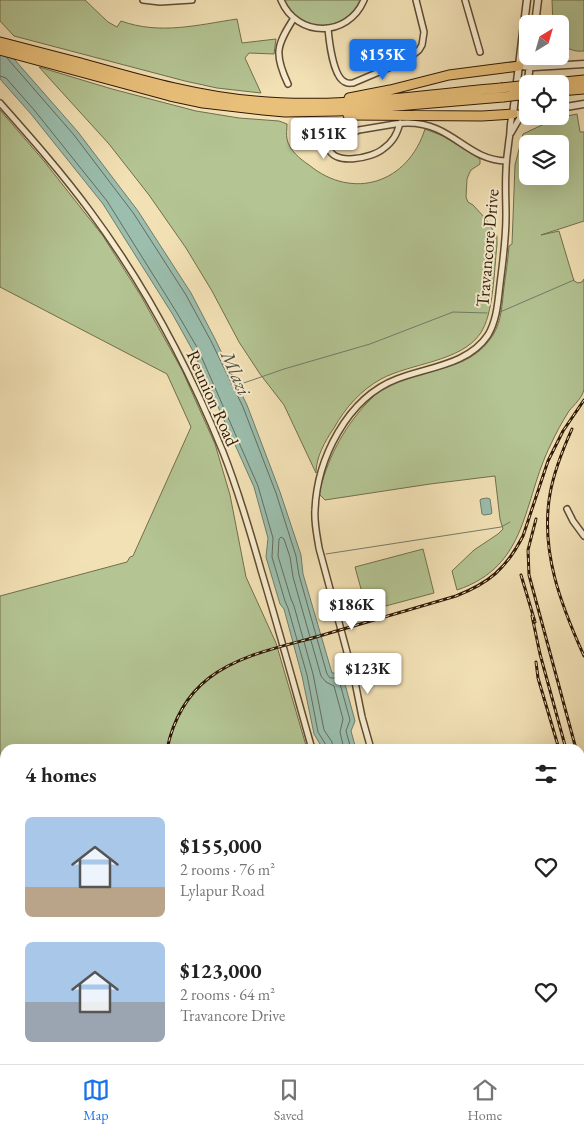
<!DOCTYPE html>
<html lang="en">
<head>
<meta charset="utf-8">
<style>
	body { margin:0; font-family:"EB Garamond",serif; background:#f2f2f2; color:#222; height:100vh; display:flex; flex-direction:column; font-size:19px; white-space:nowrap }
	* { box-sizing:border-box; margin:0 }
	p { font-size:16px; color:#767676 }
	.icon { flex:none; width:28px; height:28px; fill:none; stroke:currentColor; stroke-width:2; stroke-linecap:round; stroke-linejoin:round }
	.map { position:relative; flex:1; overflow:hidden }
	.side { position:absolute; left:0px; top:744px; width:585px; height:321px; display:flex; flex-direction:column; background:#fff; border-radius:15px 15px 0 0; box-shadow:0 5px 20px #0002 }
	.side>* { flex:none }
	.needle { width:32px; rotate:37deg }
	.controls { position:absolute; left:519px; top:15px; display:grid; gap:10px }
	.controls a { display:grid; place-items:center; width:50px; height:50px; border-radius:8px; background:#fff; box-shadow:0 5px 20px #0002; font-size:25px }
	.price { position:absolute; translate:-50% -42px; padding:0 11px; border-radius:5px; background:#fff; color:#222; font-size:16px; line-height:32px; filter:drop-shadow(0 1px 2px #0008) }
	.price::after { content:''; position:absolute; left:50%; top:30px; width:15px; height:11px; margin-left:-8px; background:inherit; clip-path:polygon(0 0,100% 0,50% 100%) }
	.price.selected { background:#1a73e8; color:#fff }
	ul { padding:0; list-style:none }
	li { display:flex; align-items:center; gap:15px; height:125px; padding:0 25px }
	li span { display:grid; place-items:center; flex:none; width:140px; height:100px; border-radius:8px; color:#555 }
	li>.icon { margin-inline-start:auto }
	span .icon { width:60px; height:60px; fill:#fffc; stroke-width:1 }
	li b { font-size:21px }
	h2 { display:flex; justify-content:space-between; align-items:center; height:60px; padding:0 25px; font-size:21px }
	.tab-bar { display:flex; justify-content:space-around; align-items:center; height:70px; border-top:1px solid #e0e0e0; background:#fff; font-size:14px; color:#767676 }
	.tab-bar a { display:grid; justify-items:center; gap:2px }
	.tab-bar .selected { color:#1a73e8 }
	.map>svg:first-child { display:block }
	.green { fill:#b4c493; stroke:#726e4c; fill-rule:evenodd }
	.water { fill:#9bbeae; stroke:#707c6b }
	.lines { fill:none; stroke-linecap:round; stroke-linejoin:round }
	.shore { stroke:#666c5a; stroke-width:1 }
	.stream { stroke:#707c6b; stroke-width:1 }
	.minor-casing { stroke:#604b32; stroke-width:8 }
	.tertiary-casing { stroke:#604b32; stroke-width:9 }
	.motorway-casing { stroke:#301906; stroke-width:11 }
	.minor { stroke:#f7eccf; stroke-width:5 }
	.tertiary { stroke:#f7eccf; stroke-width:6 }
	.motorway { stroke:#e9c07a; stroke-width:9 }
	.rail-casing { stroke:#301906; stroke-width:3 }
	.rail { stroke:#f7eccf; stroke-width:1; stroke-dasharray:4; stroke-linecap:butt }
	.motorway-bridge-casing { stroke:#301906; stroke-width:11; stroke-linecap:butt }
	.motorway-bridge { stroke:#e9c07a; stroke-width:9 }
	.labels { text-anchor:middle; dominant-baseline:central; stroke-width:4; stroke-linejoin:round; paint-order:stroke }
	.street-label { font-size:18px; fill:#301906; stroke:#f7eccf }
	.water-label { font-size:19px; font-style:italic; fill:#555341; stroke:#f7eccf }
</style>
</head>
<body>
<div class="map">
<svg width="584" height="1064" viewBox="0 0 584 1064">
	<rect width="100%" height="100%" fill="#f2e1b5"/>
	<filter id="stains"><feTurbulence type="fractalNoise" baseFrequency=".004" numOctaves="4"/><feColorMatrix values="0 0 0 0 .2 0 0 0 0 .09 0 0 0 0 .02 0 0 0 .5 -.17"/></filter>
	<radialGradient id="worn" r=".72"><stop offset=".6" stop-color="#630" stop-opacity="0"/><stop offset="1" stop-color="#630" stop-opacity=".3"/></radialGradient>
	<path class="green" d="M0,0H85L108,22L117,27L121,21C160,35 197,25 237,19L242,43L276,39L274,54L249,53L245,58L261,93L217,88L185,81L14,36L0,21Z
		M283,0H361C348,26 314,37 292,13C288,10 286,4 283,0Z
		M552,0H584V51C574,52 566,49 560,41V24H553Z
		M39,67L112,89L196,111L239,118L279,121L287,124C287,129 286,134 287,139C289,150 300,159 309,165C353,201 408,183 425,129L443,136L480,159V164L471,170L469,174L467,179L466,197L468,202L473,205L485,218L497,236V245C494,269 494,314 480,334C460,362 411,363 381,379C361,390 345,408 334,428C325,441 316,457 316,473L284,405L260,374L239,342L212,291L186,248L149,195L109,144Z
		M0,110L44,161L103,236L141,296L182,370L215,444L230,495L246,577L276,643L307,749H5V1009L0,1010V596L127,562L130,557L133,556L191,427L167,374L0,287Z
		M577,114L580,132H584V221L541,235L559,231L574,281L578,283L582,282L584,279C584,305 584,330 584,355C584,366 584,379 584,389C583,397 574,405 569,411C562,422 556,433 551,444C522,502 529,566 457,590L452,571L474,550L498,534L503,529L500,519L495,476L430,484L325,500L319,494C327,460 342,430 366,404C372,398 378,391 386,387C421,367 469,374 493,335C502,320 502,304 504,287C506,273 508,259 509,246L512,244L515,165L523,134L557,118ZM528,144H560V176H528Z
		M423,549L434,593L367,611L355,567Z
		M584,1010V1054L580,1049V1013Z
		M260,1060H373L360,1064H259Z"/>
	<path class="water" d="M0,43L78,132L138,211L191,293L215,339L247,405L280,492L301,555L303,574L332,673H342L355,721L351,731L356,749H323L314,734L302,676L284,609L280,604L266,557L268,538L254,487L193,351L173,315L103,204L31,114L0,79Z
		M487,498L490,499L492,513L491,514L484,515L482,514L480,500L481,499Z"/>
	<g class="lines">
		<path class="shore" d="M7,58L74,135L134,214L186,295L211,341L243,407L276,493L296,556L299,575L327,674L330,678H337L339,680L350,720L346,731L351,749
			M0,76L6,78L35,111L107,201L177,313L198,349L258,486L273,538L272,557L285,601L288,608L307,675L318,732L326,745L327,749
			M333,749L332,742L324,730L313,674L294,606L291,599L278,556L279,539L281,537L284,539L290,557L293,577L321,676L326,682L334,686L343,719L340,732L344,749"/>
		<path class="stream" d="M500,312L574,280
			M238,385L284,369L370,344L453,312L487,313
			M326,554L501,527L510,522"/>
		<defs>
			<path id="minor" d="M143,0L160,2L192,0
				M281,0C297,38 348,38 364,0
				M465,0L480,52
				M328,28C329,40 333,77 345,82C348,84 350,83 353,83L405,61L419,50L422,45L424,32L416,0
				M288,84C274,54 276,46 294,18
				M0,103C31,138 62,173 90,211C145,285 188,366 223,452C238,490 250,531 261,570C279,630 295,689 312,749
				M400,123C397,134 393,142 383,149C372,158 332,167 328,146L331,142L359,130L395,124C409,122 423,123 437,129C462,140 476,160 506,161
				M511,133L522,114
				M567,509L573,521L584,536
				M371,749L362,717L355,682L319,548C317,535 314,523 315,510C317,459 347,398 397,379C428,367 468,365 488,335C497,320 498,301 500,284C503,261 506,239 506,216C506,201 505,185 506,170C506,160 508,150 509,140C511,131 509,122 513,114
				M401,1060L402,1064
				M470,1060L471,1064"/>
			<path id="tertiary" d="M527,0L513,114L528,113
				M535,24L538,0
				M545,56L554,62L558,64
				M519,66L534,67L584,64
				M560,108L584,104
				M522,114L525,104L531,56"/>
			<path id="motorway" d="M0,42C27,49 54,56 81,63C138,79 195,96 255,101C337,109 419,95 501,88
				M0,50L170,96L203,103L263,110L285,112L338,111L503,97
				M544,84L584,80
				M560,91L584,89
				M349,98L390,90L449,75L519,66
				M348,115L482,116L513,114"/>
		</defs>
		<use href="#minor" class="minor-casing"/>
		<use href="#tertiary" class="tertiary-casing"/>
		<use href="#motorway" class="motorway-casing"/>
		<use href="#minor" class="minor"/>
		<use href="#tertiary" class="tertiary"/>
		<use href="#motorway" class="motorway"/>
		<defs>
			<path id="rail" d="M572,429C563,449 554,471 550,494C540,551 561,605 584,656
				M536,519L528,550L529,575L576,749
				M521,575L535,622
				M532,616L540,654L566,749
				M536,662L538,678L559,749
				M167,749C173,721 187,695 209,678C239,655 280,647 316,637C363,623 409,610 456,596C489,583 506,569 523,536L548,461L563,431L584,400
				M580,762L584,776
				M580,789L584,798
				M580,992L584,988
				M487,1060L488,1064
				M253,1064L255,1060
				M505,1064L507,1060"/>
		</defs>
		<use href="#rail" class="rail-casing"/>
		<use href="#rail" class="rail"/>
		<defs>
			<path id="motorway-bridge" d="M501,88L528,85
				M503,97L528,94"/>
		</defs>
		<use href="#motorway-bridge" class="motorway-bridge-casing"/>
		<use href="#motorway-bridge" class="motorway-bridge"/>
	</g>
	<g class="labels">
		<g class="street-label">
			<text transform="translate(487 248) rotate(-85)">Travancore Drive</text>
			<text transform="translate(213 398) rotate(66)">Reunion Road</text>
		</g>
		<g class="water-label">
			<text transform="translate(236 373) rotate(66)">Mlazi</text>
		</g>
	</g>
	<rect width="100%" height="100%" filter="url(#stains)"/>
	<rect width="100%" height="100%" fill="url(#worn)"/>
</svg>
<div class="controls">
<a><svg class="needle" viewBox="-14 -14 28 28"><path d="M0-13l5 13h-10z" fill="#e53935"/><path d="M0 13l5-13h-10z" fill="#767676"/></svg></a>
<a><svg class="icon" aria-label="locate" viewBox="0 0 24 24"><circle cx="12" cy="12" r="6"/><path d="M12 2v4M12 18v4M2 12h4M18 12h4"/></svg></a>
<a><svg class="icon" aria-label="layers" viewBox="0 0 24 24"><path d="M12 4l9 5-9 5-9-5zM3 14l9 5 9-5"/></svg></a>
</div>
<b class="price selected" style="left:383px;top:81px">$155K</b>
<b class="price" style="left:324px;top:160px">$151K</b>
<b class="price" style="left:352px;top:631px">$186K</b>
<b class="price" style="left:368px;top:695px">$123K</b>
<section class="side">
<h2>4 homes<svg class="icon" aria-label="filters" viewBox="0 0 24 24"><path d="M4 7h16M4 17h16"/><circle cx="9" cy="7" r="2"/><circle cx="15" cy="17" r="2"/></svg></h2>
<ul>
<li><span style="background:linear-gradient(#a9c7e8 70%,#b9a48a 0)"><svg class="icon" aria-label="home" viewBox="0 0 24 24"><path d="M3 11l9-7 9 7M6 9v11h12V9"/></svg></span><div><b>$155,000</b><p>2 rooms · 76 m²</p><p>Lylapur Road</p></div><svg class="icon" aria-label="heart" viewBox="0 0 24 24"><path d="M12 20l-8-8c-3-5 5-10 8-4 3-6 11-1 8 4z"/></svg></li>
<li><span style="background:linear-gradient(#a9c7e8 60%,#9aa5b1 0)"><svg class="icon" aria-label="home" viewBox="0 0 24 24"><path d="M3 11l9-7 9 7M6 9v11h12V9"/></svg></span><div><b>$123,000</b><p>2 rooms · 64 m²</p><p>Travancore Drive</p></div><svg class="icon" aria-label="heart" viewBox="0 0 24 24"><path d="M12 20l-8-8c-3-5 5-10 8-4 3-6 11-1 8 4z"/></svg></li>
</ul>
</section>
</div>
<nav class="tab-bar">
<a class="selected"><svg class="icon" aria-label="map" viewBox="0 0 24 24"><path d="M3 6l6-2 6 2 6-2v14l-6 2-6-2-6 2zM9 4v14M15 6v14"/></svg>Map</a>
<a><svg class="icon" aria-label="saved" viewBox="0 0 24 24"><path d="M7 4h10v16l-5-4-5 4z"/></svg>Saved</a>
<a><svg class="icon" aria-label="home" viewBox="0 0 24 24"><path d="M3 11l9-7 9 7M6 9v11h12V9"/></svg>Home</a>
</nav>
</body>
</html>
